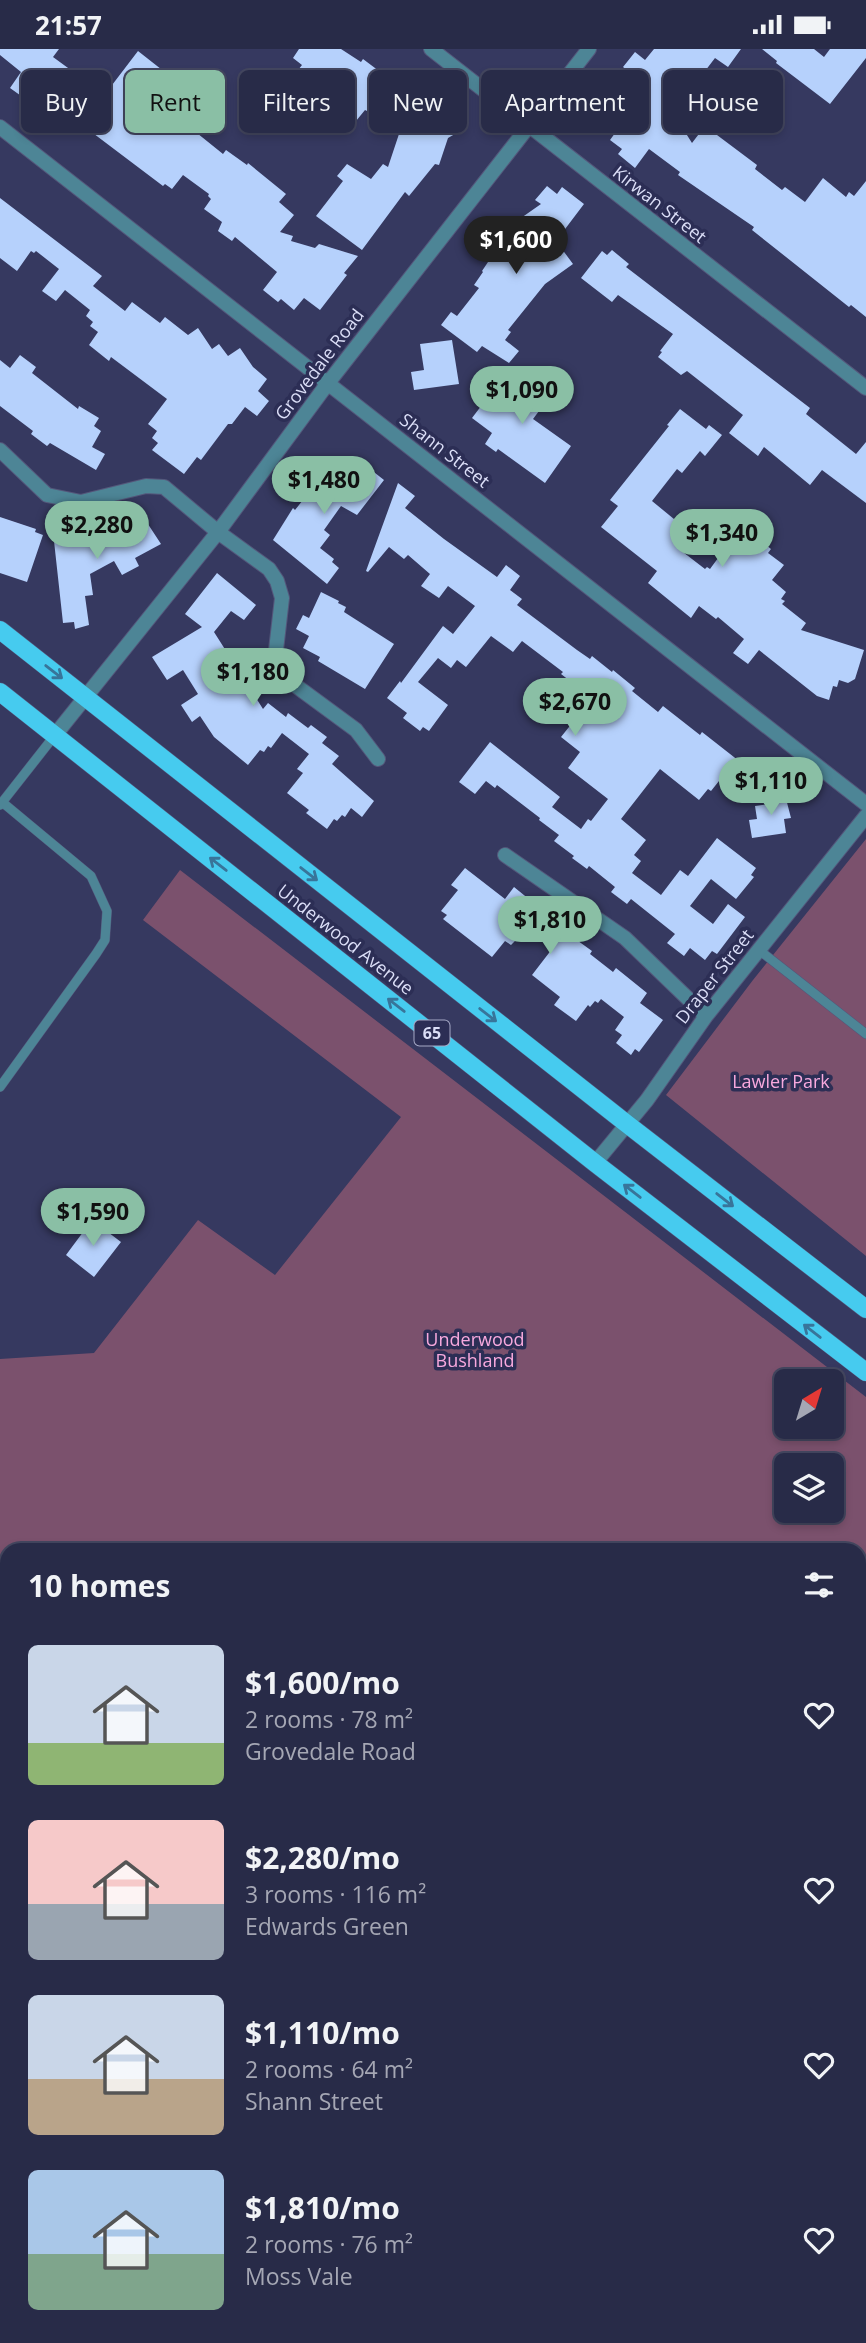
<!DOCTYPE html>
<html lang="en">
<head>
<meta charset="utf-8">
<style>
	body { margin:0; font-family:"Open Sans",sans-serif; background:#343752; color:#f1f3f6; height:100vh; display:flex; flex-direction:column; font-size:26px; white-space:nowrap }
	* { box-sizing:border-box; margin:0 }
	p { font-size:23px; color:#a5a7b4 }
	.icon { flex:none; width:38px; height:38px; fill:none; stroke:currentColor; stroke-width:2; stroke-linecap:round; stroke-linejoin:round }
	.map { position:relative; flex:1; overflow:hidden }
	.sheet { position:absolute; left:0px; top:1494px; width:866px; height:800px; display:flex; flex-direction:column; background:#282b48; border-radius:21px 21px 0 0; box-shadow:0 4px 10px #0003,0 0 0 2px #444760 }
	.sheet>* { flex:none }
	.top-card { position:absolute; left:21px; top:21px; width:824px; height:63px; display:flex; gap:14px }
	.needle { width:46px; rotate:38deg }
	.controls { position:absolute; left:774px; top:1320px; display:grid; gap:14px }
	.controls a { display:grid; place-items:center; width:70px; height:70px; border-radius:10px; background:#282b48; box-shadow:0 4px 10px #0003,0 0 0 2px #444760; font-size:35px }
	.price { position:absolute; translate:-50% -60px; padding:0 16px; border-radius:24px; background:#8abfa5; color:#111; font-size:23px; line-height:46px; filter:drop-shadow(0 2px 4px #0008) }
	.price::after { content:''; position:absolute; left:50%; top:42px; width:21px; height:16px; margin-left:-10px; background:inherit; clip-path:polygon(0 0,100% 0,50% 100%) }
	.price.active { background:#222; color:#fff }
	ul { padding:0; list-style:none }
	li { display:flex; align-items:center; gap:21px; height:175px; padding:0 28px }
	li span { display:grid; place-items:center; flex:none; width:196px; height:140px; border-radius:10px; color:#555 }
	li>.icon { margin-inline-start:auto }
	span .icon { width:84px; height:84px; fill:#fffc; stroke-width:1 }
	li b { font-size:30px }
	h2 { display:flex; justify-content:space-between; align-items:center; height:84px; padding:0 28px; font-size:30px }
	.pill { padding:0 24px; border-radius:10px; background:#282b48; box-shadow:0 4px 10px #0003,0 0 0 2px #444760; font-size:24px; line-height:63px }
	.pill.active { background:#8abfa5; color:#111 }
	.status { display:flex; justify-content:space-between; align-items:center; height:49px; padding:0 35px; background:#282b48; direction:ltr }
	.status svg { height:19px; fill:currentColor }
	.map>svg:first-child { display:block }
	.green { fill:#7b516d; fill-rule:evenodd }
	.building { fill:#b6d1fc }
	.lines { fill:none; stroke-linecap:round; stroke-linejoin:round }
	.lane-casing { stroke:#54577b; stroke-width:10 }
	.street-casing { stroke:#54577b; stroke-width:16 }
	.primary-casing { stroke:#54577b; stroke-width:19 }
	.lane { stroke:#4d8596; stroke-width:9 }
	.street { stroke:#4d8596; stroke-width:14 }
	.primary { stroke:#46cbef; stroke-width:18 }
	.oneway { stroke:#38759a }
	.labels { text-anchor:middle; dominant-baseline:central; stroke-width:7; stroke-linejoin:round; paint-order:stroke }
	.shield { fill:#2c2e55; stroke:#a6a9c6; stroke-width:2 }
	.shield-label { font-size:16px; font-weight:bold; fill:#dbdef7 }
	.street-label { font-size:18px; fill:#dbdef7; stroke:#2c2e55 }
	.park-label { font-size:18px; fill:#f8a9de; stroke:#2c2e55 }
</style>
</head>
<body>
<div class="status"><b>21:57</b><svg viewBox="0 0 49 12"><path d="M0 12V9h3v3zM5 12V6h3v6zM10 12V3h3v9zM15 12V0h3v12zM26 1h20v11H26zM47 4h2v5h-2z"/></svg></div>
<div class="map">
<svg width="866" height="2294" viewBox="0 0 866 2294">
	<rect width="100%" height="100%" fill="#363960"/>
	<path class="green" d="M866,790V1207L666,1046L753,931Z
		M180,821L866,1348V2294H0V2012L5,2006L0,2002V1310L94,1304L198,1171L275,1226L401,1068L143,871ZM786,1332H831V1377H786ZM786,1416H831V1461H786ZM7,1502H859V2287H7Z"/>
	<path class="building" d="M0,0H59L53,8L79,27L84,21L109,40L138,2L166,24L146,50L184,80L187,76L223,105L226,101L247,116L248,114L286,145L279,153L294,166L280,183L293,187L291,192L315,199L319,195L358,207L344,224L347,226L320,261L304,249L294,261L281,250L278,253L263,241L277,223L235,188L232,192L218,182L222,173L204,160L211,150L208,147L209,145L183,126L172,140L165,135L163,137L61,60L66,53L37,33L24,49L10,39L21,23L0,6Z
		M299,0H341L361,13L363,10L399,37L383,59L374,54L367,62L365,61L356,72L353,70L342,85L313,63L322,52L291,30L302,16L293,9Z
		M654,0H741L728,18L715,9L673,64L692,94L705,77L757,116L755,120L782,141L785,138L805,153L823,129L846,148L849,143L854,147L866,132V268L851,256L849,258L752,181L754,178L678,126L680,123L649,100L635,119L618,105L622,100L610,91L618,80L601,66L633,26L623,18L635,3L645,11Z
		M762,0H814L824,8L830,0H866V9L830,55L776,14L777,12Z
		M410,52L451,67L460,82L448,89L439,116L435,115L409,147L405,143L362,201L316,167L343,132L337,127L347,115L371,130L383,115L388,118Z
		M547,137L557,145L562,138L584,155L556,192L573,215L545,235L508,281L511,283L505,291L519,302L509,314L482,297L477,303L441,276L451,263L457,267L479,239L474,236L483,223L482,222L490,210L493,212L512,185L525,175L521,169L541,155L535,151Z
		M0,149L102,227L93,237L125,262L132,253L160,274L165,268L188,286L198,279L212,300L219,295L228,307L240,299L253,318L267,330L258,342L269,352L257,367L245,358L232,375H228L201,411L197,408L184,425L152,401L158,394L152,389L157,382L148,375L167,350L111,308L109,312L89,296L98,283L90,277L93,273L86,267L90,261L65,241L56,252L42,242L59,220L36,202L34,204L31,202L17,222L0,209Z
		M612,201L629,215L626,218L810,359L806,365L856,405L866,393V454L822,421L810,436L764,398L758,407L729,384L743,366L687,322L681,326L658,308L662,303L660,302L673,285L618,246L612,253L581,229L602,202L607,206Z
		M452,291L459,335L414,341L411,323L424,321L420,295Z
		M20,306L36,318L32,324L78,360L79,357L99,369L94,377L101,382L92,398L105,405L96,421L50,394L47,397L31,385L33,382L0,357V311L10,319Z
		M528,322L554,342L533,370L571,397L545,434L498,400L496,403L485,395L492,384L472,369L491,344Z
		M680,360L706,380L709,376L722,386L705,407L700,402L682,424L677,420L652,452L691,484L679,500L705,520L707,518L710,520L732,490L721,481L734,464L764,487L760,491L771,500L768,504L784,516L772,531L786,543L781,550L785,552L782,555L806,574L801,581L864,601L855,630L848,634L839,631L837,638L833,637L829,651L817,647L759,601L748,615L733,604L744,590L718,568L716,570L699,557L691,569L648,534L657,522L601,478L618,457L610,451L669,377L667,376Z
		M339,412L364,429L370,420L384,431L357,466L341,457L324,481L330,486L320,499L334,510L332,513L339,519L327,535L273,491L293,459L295,461L330,417L333,420Z
		M398,434L415,447L405,459L444,490L497,528L506,516L520,527L510,541L522,550L517,556L577,601L590,610L592,607L612,623L613,621L635,639L632,642L658,663L663,657L700,686L702,683L739,712L722,734L719,732L711,742L708,740L699,751L660,720L621,770L646,791L634,806L641,812L632,824L661,846L680,821L688,827L717,789L756,819L751,826L754,828L736,850L711,830L690,857L713,875L728,855L745,868L717,905L712,902L705,911L690,899L684,907L667,894L675,885L631,850L627,855L611,843L615,838L589,817L587,820L572,809L574,807L554,792L559,786L539,771L540,769L497,736L495,739L486,732L475,745L459,733L490,693L560,748L552,758L581,780L588,770L591,772L608,750L568,719L580,703L561,688L592,649L561,625L563,623L522,592L513,603L491,587L466,618L457,611L451,619L438,609L418,633L448,656L429,682L423,678L420,682L403,669L407,664L387,649L400,632L401,634L443,577L453,585L475,557L448,537L439,549L421,537L430,525L408,506L404,510L389,498L368,523L366,522Z
		M142,466L161,495L135,509L139,517L122,526L114,512L90,525L93,546L85,547L89,576L75,580L74,573L63,574L54,492L72,490L113,468L119,479Z
		M0,468L36,480L35,483L43,486L27,533L0,524Z
		M217,524L256,556L244,571L231,562L214,583L263,660L268,654L286,668L288,664L308,679L311,676L327,688L322,694L339,707L332,715L374,752L362,768L351,759L345,768L342,766L337,772L334,770L327,780L306,764L309,761L287,744L303,724L297,720L309,705L282,684L271,699L268,697L264,703L260,701L248,716L214,688L200,667L192,673L181,656L198,645L183,621L167,631L152,608L202,578L185,565Z
		M321,543L339,552L338,554L346,558L344,563L394,595L365,640L318,612L320,608L303,599L309,587L296,580L303,566L309,569Z
		M784,742L791,769L784,770L786,784L752,789L749,771L757,770L755,757L770,755L768,744Z
		M465,819L505,850L514,838L551,868L549,871L592,902L590,905L613,923L616,919L647,944L640,954L663,971L639,1003L635,1000L631,1006L616,994L622,986L615,981L624,968L601,950L598,954L595,952L590,958L588,956L576,972L554,956L560,948L532,926L552,900L527,880L511,896L505,892L492,908L443,870L447,866L441,862L458,841L451,836Z
		M92,1171L121,1193L94,1228L66,1206Z"/>
	<g class="lines">
		<defs>
			<path id="lane" d="M0,756L55,686
				M759,901L866,985
				M0,1038L96,905L105,891L107,862L91,827L2,753"/>
			<path id="street" d="M431,0L866,339
				M0,78L866,755
				M0,401L47,446L81,453L146,437L164,438L218,483L269,520L277,532L282,549L276,601L278,616L288,631L356,681L378,710
				M55,686L218,483L328,334L589,0
				M505,806L625,889L706,967
				M595,1114L647,1051L706,967L866,767"/>
			<path id="primary" d="M0,581L627,1075L866,1260
				M0,643L595,1114L866,1323"/>
		</defs>
		<use href="#lane" class="lane-casing"/>
		<use href="#street" class="street-casing"/>
		<use href="#primary" class="primary-casing"/>
		<use href="#lane" class="lane"/>
		<use href="#street" class="street"/>
		<use href="#primary" class="primary"/>
	</g>
	<defs><path id="oneway-shaft" d="M-6 0H5M1.5-3L5.5 0L1.5 3" fill="none" stroke-width="1.6" stroke-linecap="round" stroke-linejoin="round" transform="scale(1.75)"/></defs>
	<g class="oneway">
		<use href="#oneway-shaft" transform="translate(54 623) rotate(38)"/>
		<use href="#oneway-shaft" transform="translate(218 815) rotate(-142)"/>
		<use href="#oneway-shaft" transform="translate(309 825) rotate(38)"/>
		<use href="#oneway-shaft" transform="translate(396 956) rotate(-142)"/>
		<use href="#oneway-shaft" transform="translate(488 966) rotate(38)"/>
		<use href="#oneway-shaft" transform="translate(632 1142) rotate(-142)"/>
		<use href="#oneway-shaft" transform="translate(725 1151) rotate(38)"/>
		<use href="#oneway-shaft" transform="translate(812 1282) rotate(-142)"/>
	</g>
	<g class="labels">
		<rect class="shield" x="414.5" y="971.5" width="35" height="25" rx="5"/>
		<g class="shield-label">
			<text x="432" y="984">65</text>
		</g>
		<g class="street-label">
			<text transform="translate(660 155) rotate(38)">Kirwan Street</text>
			<text transform="translate(319 315) rotate(-53)">Grovedale Road</text>
			<text transform="translate(445 401) rotate(38)">Shann Street</text>
			<text transform="translate(346 890) rotate(38)">Underwood Avenue</text>
			<text transform="translate(714 927) rotate(-52)">Draper Street</text>
		</g>
		<g class="park-label">
			<text x="781" y="1032">Lawler Park</text>
			<text x="475" y="1290">Underwood<tspan x="475" dy="21">Bushland</tspan></text>
		</g>
	</g>
</svg>
<div class="controls">
<a><svg class="needle" viewBox="-14 -14 28 28"><path d="M0-13l5 13h-10z" fill="#e53935"/><path d="M0 13l5-13h-10z" fill="#a5a7b4"/></svg></a>
<a><svg class="icon" aria-label="layers" viewBox="0 0 24 24"><path d="M12 4l9 5-9 5-9-5zM3 14l9 5 9-5"/></svg></a>
</div>
<b class="price active" style="left:516px;top:227px">$1,600</b>
<b class="price" style="left:522px;top:377px">$1,090</b>
<b class="price" style="left:324px;top:467px">$1,480</b>
<b class="price" style="left:97px;top:512px">$2,280</b>
<b class="price" style="left:722px;top:520px">$1,340</b>
<b class="price" style="left:253px;top:659px">$1,180</b>
<b class="price" style="left:575px;top:689px">$2,670</b>
<b class="price" style="left:771px;top:768px">$1,110</b>
<b class="price" style="left:550px;top:907px">$1,810</b>
<b class="price" style="left:93px;top:1199px">$1,590</b>
<div class="top-card">
<a class="pill">Buy</a>
<a class="pill active">Rent</a>
<a class="pill">Filters</a>
<a class="pill">New</a>
<a class="pill">Apartment</a>
<a class="pill">House</a>
</div>
<section class="sheet">
<h2>10 homes<svg class="icon" aria-label="filters" viewBox="0 0 24 24"><path d="M4 7h16M4 17h16"/><circle cx="9" cy="7" r="2"/><circle cx="15" cy="17" r="2"/></svg></h2>
<ul>
<li><span style="background:linear-gradient(#c9d6e8 70%,#8fb573 0)"><svg class="icon" aria-label="home" viewBox="0 0 24 24"><path d="M3 11l9-7 9 7M6 9v11h12V9"/></svg></span><div><b>$1,600/mo</b><p>2 rooms · 78 m²</p><p>Grovedale Road</p></div><svg class="icon" aria-label="heart" viewBox="0 0 24 24"><path d="M12 20l-8-8c-3-5 5-10 8-4 3-6 11-1 8 4z"/></svg></li>
<li><span style="background:linear-gradient(#f6c9c9 60%,#9aa5b1 0)"><svg class="icon" aria-label="home" viewBox="0 0 24 24"><path d="M3 11l9-7 9 7M6 9v11h12V9"/></svg></span><div><b>$2,280/mo</b><p>3 rooms · 116 m²</p><p>Edwards Green</p></div><svg class="icon" aria-label="heart" viewBox="0 0 24 24"><path d="M12 20l-8-8c-3-5 5-10 8-4 3-6 11-1 8 4z"/></svg></li>
<li><span style="background:linear-gradient(#c9d6e8 60%,#b9a48a 0)"><svg class="icon" aria-label="home" viewBox="0 0 24 24"><path d="M3 11l9-7 9 7M6 9v11h12V9"/></svg></span><div><b>$1,110/mo</b><p>2 rooms · 64 m²</p><p>Shann Street</p></div><svg class="icon" aria-label="heart" viewBox="0 0 24 24"><path d="M12 20l-8-8c-3-5 5-10 8-4 3-6 11-1 8 4z"/></svg></li>
<li><span style="background:linear-gradient(#a9c7e8 60%,#7fa58c 0)"><svg class="icon" aria-label="home" viewBox="0 0 24 24"><path d="M3 11l9-7 9 7M6 9v11h12V9"/></svg></span><div><b>$1,810/mo</b><p>2 rooms · 76 m²</p><p>Moss Vale</p></div><svg class="icon" aria-label="heart" viewBox="0 0 24 24"><path d="M12 20l-8-8c-3-5 5-10 8-4 3-6 11-1 8 4z"/></svg></li>
</ul>
</section>
</div>
</body>
</html>
